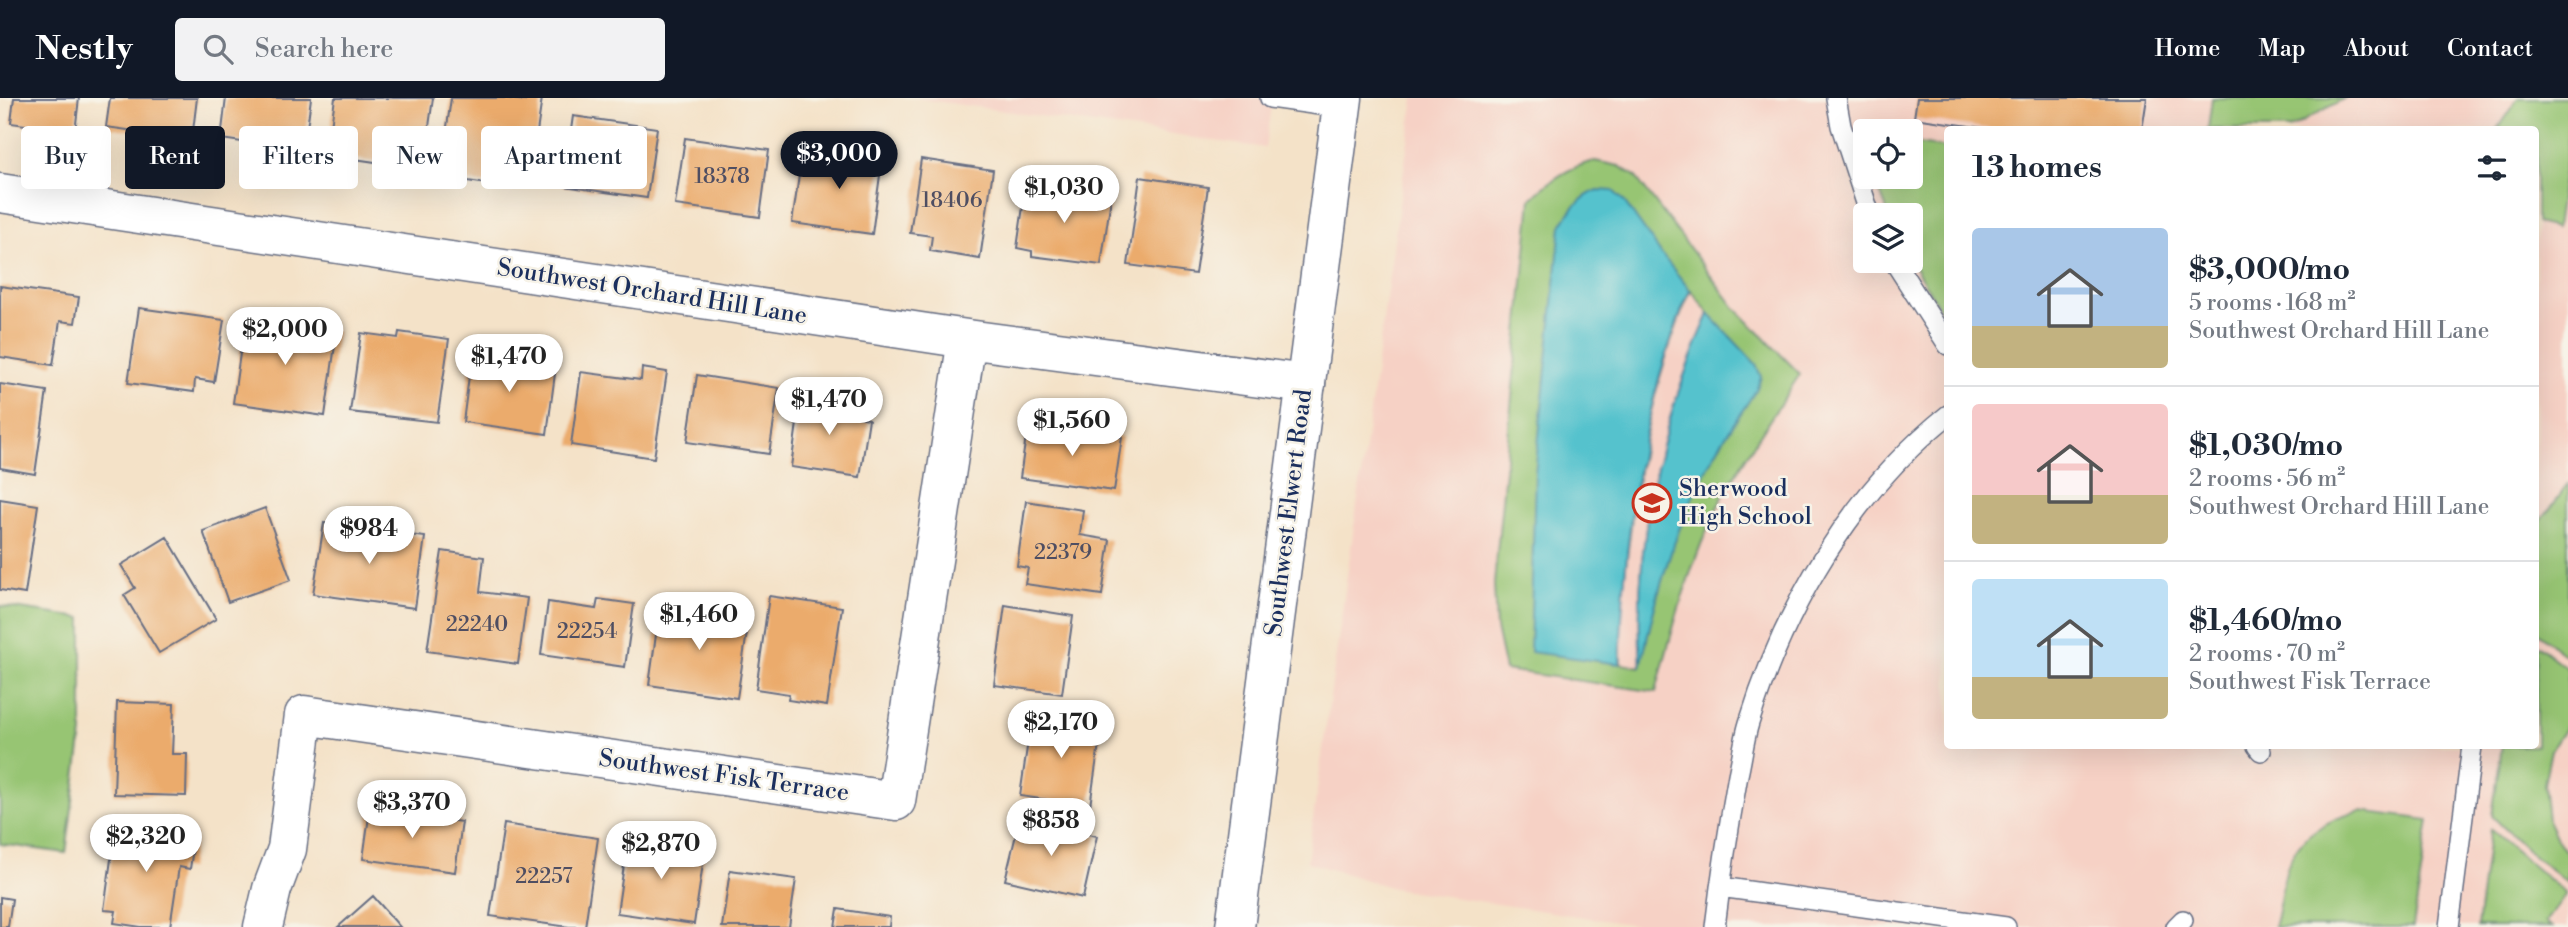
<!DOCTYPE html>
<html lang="en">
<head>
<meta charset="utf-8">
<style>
	body { margin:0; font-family:"Libre Bodoni",serif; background:#f2f2f3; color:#1f2937; height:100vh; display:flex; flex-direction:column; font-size:26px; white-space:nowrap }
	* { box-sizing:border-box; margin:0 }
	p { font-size:23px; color:#747a83 }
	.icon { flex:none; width:38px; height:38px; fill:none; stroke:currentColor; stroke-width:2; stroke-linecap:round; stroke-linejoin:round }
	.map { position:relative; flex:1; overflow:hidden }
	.details { position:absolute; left:1944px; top:28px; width:595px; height:623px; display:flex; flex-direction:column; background:#fff; border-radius:7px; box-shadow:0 7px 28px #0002 }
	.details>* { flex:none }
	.guide { position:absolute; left:21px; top:28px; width:665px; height:63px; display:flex; gap:14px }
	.fabs { position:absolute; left:1853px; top:21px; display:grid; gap:14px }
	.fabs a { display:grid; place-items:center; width:70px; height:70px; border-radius:7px; background:#fff; box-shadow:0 7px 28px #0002; font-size:35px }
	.price { position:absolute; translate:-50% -60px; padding:0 16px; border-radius:24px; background:#fff; color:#222; font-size:23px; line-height:46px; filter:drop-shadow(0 2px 4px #0008) }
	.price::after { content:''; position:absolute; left:50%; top:42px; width:21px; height:16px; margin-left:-10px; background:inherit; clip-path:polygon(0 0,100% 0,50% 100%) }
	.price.on { background:#111827; color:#fff }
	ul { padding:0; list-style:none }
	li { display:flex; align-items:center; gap:21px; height:175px; padding:0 28px }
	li+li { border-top:2px solid #e0e1e3 }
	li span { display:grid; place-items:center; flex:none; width:196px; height:140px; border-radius:7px; color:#555 }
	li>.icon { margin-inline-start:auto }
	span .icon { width:84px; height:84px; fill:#fffc; stroke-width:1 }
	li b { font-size:30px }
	h2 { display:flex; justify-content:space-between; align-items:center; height:84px; padding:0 28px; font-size:30px }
	.chip { padding:0 24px; border-radius:7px; background:#fff; box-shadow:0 7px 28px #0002; font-size:24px; line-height:63px }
	.chip.on { background:#111827; color:#fff }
	header { display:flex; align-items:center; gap:42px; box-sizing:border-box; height:98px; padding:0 35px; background:#111827; color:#fff }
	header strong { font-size:33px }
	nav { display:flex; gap:38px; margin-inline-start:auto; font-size:24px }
	.search { width:490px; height:63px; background:#f2f2f3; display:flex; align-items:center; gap:18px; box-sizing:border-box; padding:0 24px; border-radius:7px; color:#747a83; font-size:26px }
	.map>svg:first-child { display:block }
	.built { fill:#f6d1c5; fill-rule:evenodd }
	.green { fill:#97c573; stroke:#597a68; stroke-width:2; fill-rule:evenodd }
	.water { fill:#55c2cd; stroke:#387896; stroke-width:2 }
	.building { fill:#ebab6c }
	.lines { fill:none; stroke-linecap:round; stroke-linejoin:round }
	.service-casing { stroke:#676e83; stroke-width:22 }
	.minor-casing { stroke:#676e83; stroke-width:41 }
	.secondary-casing { stroke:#676e83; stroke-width:41 }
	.service { stroke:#fff; stroke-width:19 }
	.minor { stroke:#fff; stroke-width:38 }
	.secondary { stroke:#fff; stroke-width:38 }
	.labels { text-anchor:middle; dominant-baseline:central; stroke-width:5; stroke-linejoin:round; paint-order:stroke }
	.number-label { font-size:21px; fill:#4f4e62 }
	.street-label { font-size:24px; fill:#1b2f5e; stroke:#f7f3e8 }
	.poi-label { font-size:24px; fill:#1b2f5e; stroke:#f7f3e8; text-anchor:start }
</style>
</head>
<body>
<header>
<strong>Nestly</strong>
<div class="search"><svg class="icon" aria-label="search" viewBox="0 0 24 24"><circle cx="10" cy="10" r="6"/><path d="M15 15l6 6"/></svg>Search here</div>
<nav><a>Home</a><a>Map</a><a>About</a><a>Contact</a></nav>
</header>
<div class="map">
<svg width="2568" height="829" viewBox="0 0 2568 829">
	<rect width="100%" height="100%" fill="#f7f3e8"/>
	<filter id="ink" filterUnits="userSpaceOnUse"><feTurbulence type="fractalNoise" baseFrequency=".0143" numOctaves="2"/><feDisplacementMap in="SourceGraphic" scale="14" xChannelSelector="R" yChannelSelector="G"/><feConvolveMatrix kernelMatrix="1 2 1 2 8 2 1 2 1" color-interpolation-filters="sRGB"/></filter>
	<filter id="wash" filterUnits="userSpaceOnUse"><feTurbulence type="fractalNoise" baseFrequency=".00686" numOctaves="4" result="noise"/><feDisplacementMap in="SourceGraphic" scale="28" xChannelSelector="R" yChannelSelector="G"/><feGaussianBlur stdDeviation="1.57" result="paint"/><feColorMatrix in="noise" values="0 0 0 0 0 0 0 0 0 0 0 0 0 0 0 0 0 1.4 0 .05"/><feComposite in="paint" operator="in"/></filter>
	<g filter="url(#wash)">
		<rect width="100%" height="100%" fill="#f4e2c8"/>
		<path class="built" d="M913,0H1272L1265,50Z
			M1414,0H2568V829H1649L1393,790L1307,764ZM1948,32H2536V648H1948ZM1866,33H1911V79H1866ZM1866,117H1911V163H1866Z"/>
		<path class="green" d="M2212,0H2345L2289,31H2208Z
			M2518,0H2568V46L2556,130L2536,125V32L2497,31Z
			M1911,45L1948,50V224L1911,163V117H1889L1874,79H1911Z
			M1595,63L1619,68L1635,78L1736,211L1800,276C1773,317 1744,359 1721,402C1690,463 1673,528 1656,594L1505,572L1496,530L1494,486L1531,101C1550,82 1569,69 1595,63ZM1691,192L1709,216C1658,332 1633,442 1641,569L1621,566C1619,525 1624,484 1629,443C1639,356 1656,272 1691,192Z
			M2568,386V559L2536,534V430Z
			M0,508L82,520V635L66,755L0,746Z
			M2536,546L2568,571V626L2551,652L2544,686L2548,722L2557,741L2568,757V785L2529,754L2492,718L2502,648H2536Z
			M2361,713L2429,722L2413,829H2274C2280,810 2281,789 2287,770C2297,737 2330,720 2361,713Z
			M2490,731L2566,796L2545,824L2552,829H2477Z"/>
		<path class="water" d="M1598,92L1613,93L1624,103L1662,157L1690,192C1640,310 1624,439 1620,566L1530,554L1535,376L1561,128C1571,111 1580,99 1598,92Z
			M1709,216L1756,266L1761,279L1756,292C1740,317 1721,343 1707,370C1674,432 1655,500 1641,569C1633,442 1658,331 1709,216Z"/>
		<g id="blocks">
			<path class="building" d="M14,0H79L75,34L11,25Z
				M110,0H197L192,41L106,29Z
				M226,0H311L304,53L221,41Z
				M335,0H433L423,71L327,57Z
				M451,0H507L525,3V0H542L530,82L490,76L488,86L440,79Z
				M1917,0H2147L2142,32H1997L1914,20Z
				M573,18L657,30L647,100L563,88Z
				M685,40L769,52L760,119L675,107Z
				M845,49L883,55L872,136L792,125L802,57L843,63Z
				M921,61L993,72L980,161L930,153L932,138L910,135Z
				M1140,79L1208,89L1195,176L1128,167Z
				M1026,88L1111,100L1101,167L1032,158V153L1017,150Z
				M0,188L79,199L75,225L60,223L53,267L0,259Z
				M139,210L224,222L214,284L195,281L194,294L128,285Z
				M245,220L337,233L325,318L233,305Z
				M399,234L449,241L437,324L350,314L361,235L398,240Z
				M472,255L556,268L547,336L463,324Z
				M642,270L667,274L654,360L571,347L581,274L641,282Z
				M697,277L779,290L769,356L687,344Z
				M0,286L47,293L35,376L0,370Z
				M801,296L855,304L853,318L869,321L860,379L791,369Z
				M1039,327L1122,339L1114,393L1020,380L1026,338L1037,340Z
				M0,401L38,407L25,496L0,492Z
				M1026,403L1083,412L1080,437L1110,442L1102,497L1025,486L1028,470L1017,468Z
				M265,410L291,482L228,504L203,433Z
				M324,425L425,439L415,510L313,496Z
				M167,439L216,521L159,555L124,497L135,490L121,467Z
				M442,453L484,459L480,494L527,500L518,566L427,553Z
				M769,498L842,509L827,608L788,602L789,596L756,591Z
				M598,501L634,506L625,569L541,557L548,504L596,511Z
				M1005,507L1073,518L1062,596L994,587Z
				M660,508L749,521L737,600L649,587Z
				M117,604L174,606L172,656H187L186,698L114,696Z
				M1032,615L1102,625L1090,708L1020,698Z
				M370,711L462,724L455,774L363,761Z
				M1020,720L1097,738L1083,800L1005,782Z
				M116,725L195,736L190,771L179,769L170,829H141L114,825L116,813L104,812Z
				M504,726L598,740L585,829H569L490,818Z
				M628,740L705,752L694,826L617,815Z
				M730,772L796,781L789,829H722Z
				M373,798L400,829H338Z
				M0,799L12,801L8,829H0Z
				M838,811L890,819L889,829H835Z"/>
		</g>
	</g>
	<g filter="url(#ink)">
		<use href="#blocks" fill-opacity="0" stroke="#676e83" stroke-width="2"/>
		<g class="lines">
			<defs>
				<path id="service" d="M1270,0L1341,10
					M1836,0L1841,28L1870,117
					M1894,163L1948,247
					M2257,648L2261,653
					M1720,789L2006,829
					M1715,829C1721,778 1729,727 1738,677C1742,660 1744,641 1749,625C1785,508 1852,394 1948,317
					M2176,829L2183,822
					M2449,829L2472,648"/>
				<path id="minor" d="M0,95L967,241L1306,286
					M263,829L272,791L287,751L304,617L896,703L967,241"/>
				<path id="secondary" d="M1235,829L1343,0"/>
			</defs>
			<use href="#service" class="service-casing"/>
			<use href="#minor" class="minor-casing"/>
			<use href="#secondary" class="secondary-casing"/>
			<use href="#service" class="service"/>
			<use href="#minor" class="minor"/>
			<use href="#secondary" class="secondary"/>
		</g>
	</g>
	<defs>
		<symbol id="school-ring" viewBox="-11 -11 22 22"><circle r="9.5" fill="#f7f3e8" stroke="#c8321e" stroke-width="1.5"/><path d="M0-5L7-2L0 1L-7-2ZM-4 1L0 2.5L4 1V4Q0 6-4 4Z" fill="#c8321e"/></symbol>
	</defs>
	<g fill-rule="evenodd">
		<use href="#school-ring" x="1630" y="383" width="44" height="44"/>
	</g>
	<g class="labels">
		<g class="number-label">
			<text x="722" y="79">18378</text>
			<text x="952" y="103">18406</text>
			<text x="1063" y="455">22379</text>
			<text x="477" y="527">22240</text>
			<text x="587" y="534">22254</text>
			<text x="544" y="779">22257</text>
		</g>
		<g class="street-label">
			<text transform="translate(652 194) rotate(9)">Southwest Orchard Hill Lane</text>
			<text transform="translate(1289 415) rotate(-83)">Southwest Elwert Road</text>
			<text transform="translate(724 678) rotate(8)">Southwest Fisk Terrace</text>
		</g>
		<g class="poi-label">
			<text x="1679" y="391">Sherwood<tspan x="1679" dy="28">High School</tspan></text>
		</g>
	</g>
</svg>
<div class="fabs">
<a><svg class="icon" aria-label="locate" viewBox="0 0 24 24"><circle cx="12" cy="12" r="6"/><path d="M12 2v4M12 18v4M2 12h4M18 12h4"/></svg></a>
<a><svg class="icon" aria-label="layers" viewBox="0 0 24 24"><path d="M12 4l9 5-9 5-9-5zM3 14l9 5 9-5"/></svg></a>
</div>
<b class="price on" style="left:839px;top:93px">$3,000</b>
<b class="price" style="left:1064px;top:127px">$1,030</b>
<b class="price" style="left:285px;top:269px">$2,000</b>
<b class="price" style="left:509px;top:296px">$1,470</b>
<b class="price" style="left:829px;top:339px">$1,470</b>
<b class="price" style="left:1072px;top:360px">$1,560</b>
<b class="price" style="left:369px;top:468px">$984</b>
<b class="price" style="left:699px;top:554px">$1,460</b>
<b class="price" style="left:1061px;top:662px">$2,170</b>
<b class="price" style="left:412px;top:742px">$3,370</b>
<b class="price" style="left:1051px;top:760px">$858</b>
<b class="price" style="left:146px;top:776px">$2,320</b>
<b class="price" style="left:661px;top:783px">$2,870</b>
<div class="guide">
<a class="chip">Buy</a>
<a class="chip on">Rent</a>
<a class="chip">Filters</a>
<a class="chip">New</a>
<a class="chip">Apartment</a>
</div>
<section class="details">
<h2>13 homes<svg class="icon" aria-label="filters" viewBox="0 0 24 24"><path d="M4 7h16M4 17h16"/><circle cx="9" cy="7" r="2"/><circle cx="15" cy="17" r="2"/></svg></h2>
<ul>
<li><span style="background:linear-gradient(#a9c7e8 70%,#c2b280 0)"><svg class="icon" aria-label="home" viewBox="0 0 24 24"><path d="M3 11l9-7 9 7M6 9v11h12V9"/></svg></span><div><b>$3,000/mo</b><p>5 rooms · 168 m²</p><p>Southwest Orchard Hill Lane</p></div></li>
<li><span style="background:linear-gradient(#f6c9c9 65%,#c2b280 0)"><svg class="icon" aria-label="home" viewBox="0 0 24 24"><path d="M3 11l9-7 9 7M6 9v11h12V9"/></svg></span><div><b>$1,030/mo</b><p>2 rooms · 56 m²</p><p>Southwest Orchard Hill Lane</p></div></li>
<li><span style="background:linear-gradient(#bfe0f5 70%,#c2b280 0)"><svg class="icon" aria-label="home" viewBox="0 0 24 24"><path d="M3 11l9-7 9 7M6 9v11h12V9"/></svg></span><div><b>$1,460/mo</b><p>2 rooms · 70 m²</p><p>Southwest Fisk Terrace</p></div></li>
</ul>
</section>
</div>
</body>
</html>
